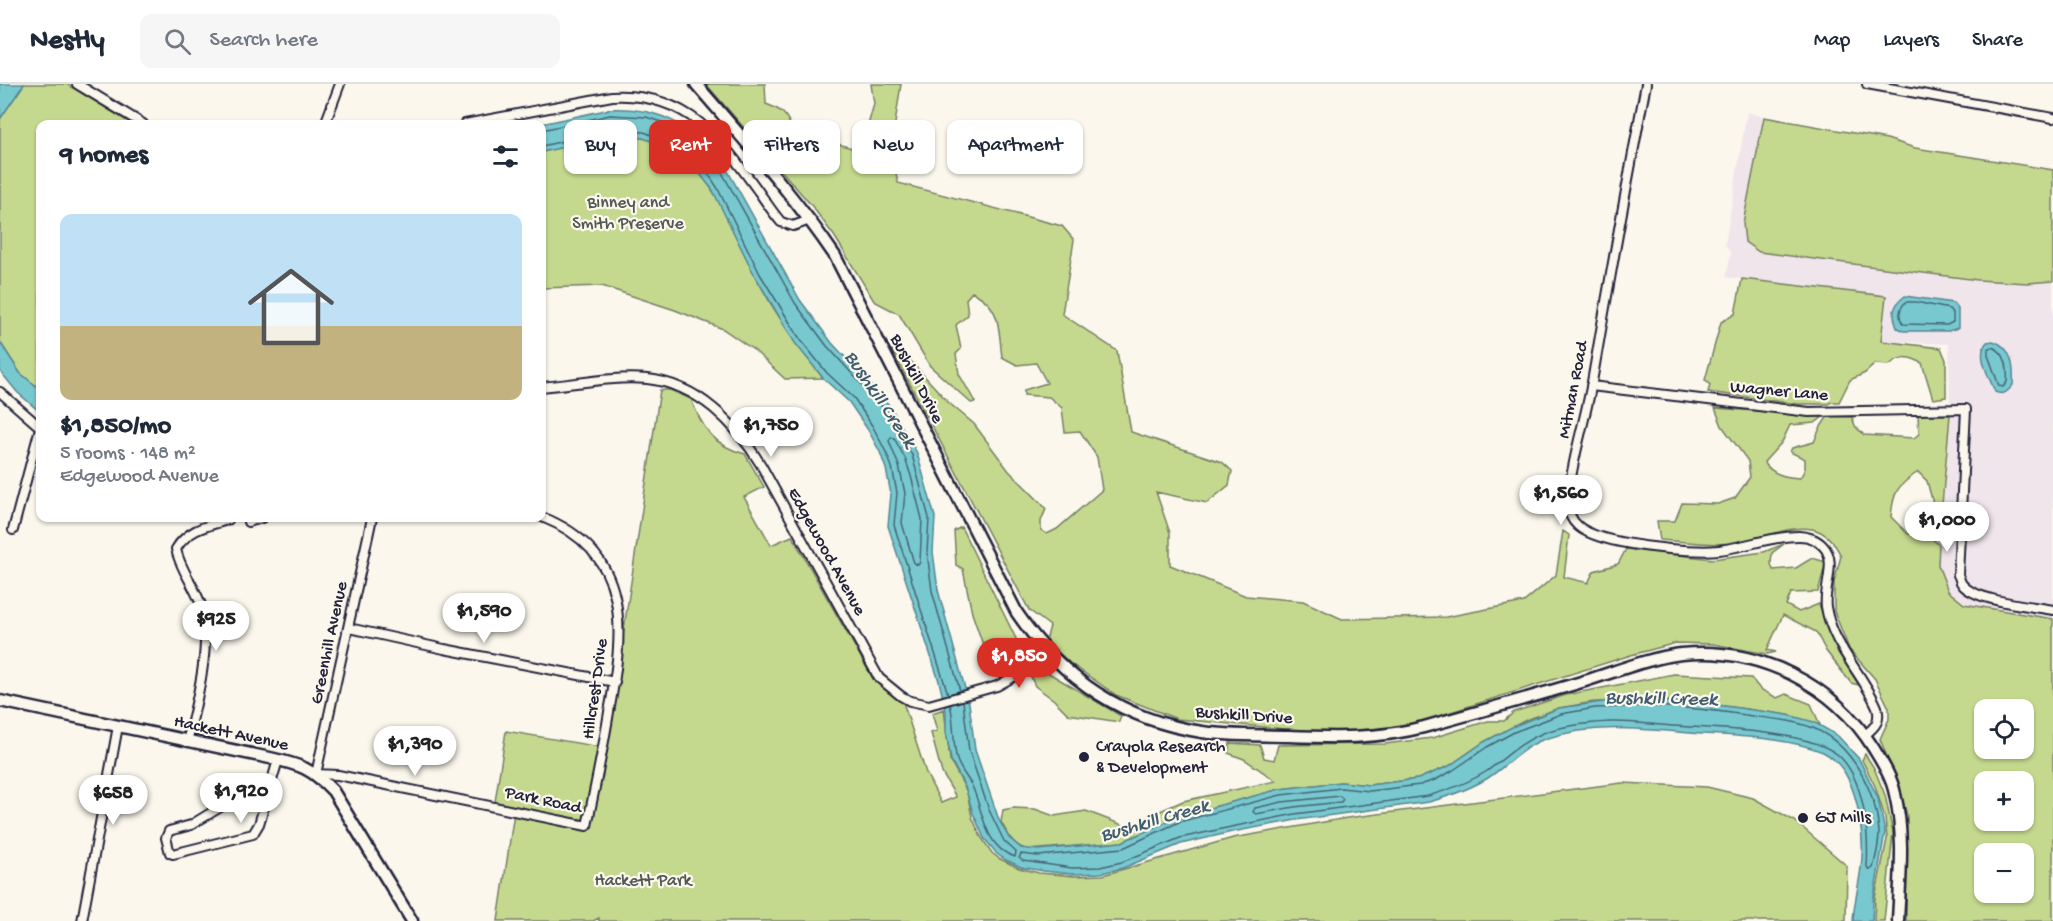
<!DOCTYPE html>
<html lang="en">
<head>
<meta charset="utf-8">
<style>
	body { margin:0; font-family:"Gochi Hand",sans-serif; background:#f6f6f7; color:#1f2937; height:100vh; display:flex; flex-direction:column; font-size:22px; white-space:nowrap }
	* { box-sizing:border-box; margin:0 }
	p { font-size:20px; color:#747a83 }
	.icon { flex:none; width:33px; height:33px; fill:none; stroke:currentColor; stroke-width:2; stroke-linecap:round; stroke-linejoin:round }
	.map { position:relative; flex:1; overflow:hidden }
	.panel { position:absolute; left:36px; top:36px; width:510px; height:402px; display:flex; flex-direction:column; background:#fff; border-radius:12px; box-shadow:0 2px 4px #0004 }
	.panel>* { flex:none }
	.top-card { position:absolute; left:564px; top:36px; width:570px; height:54px; display:flex; gap:12px }
	.controls { position:absolute; left:1974px; top:615px; display:grid; gap:12px }
	.controls a { display:grid; place-items:center; width:60px; height:60px; border-radius:12px; background:#fff; box-shadow:0 2px 4px #0004; font-size:30px }
	.price { position:absolute; translate:-50% -51px; padding:0 14px; border-radius:21px; background:#fff; color:#222; font-size:20px; line-height:39px; filter:drop-shadow(0 2px 3px #0008) }
	.price::after { content:''; position:absolute; left:50%; top:36px; width:18px; height:14px; margin-left:-9px; background:inherit; clip-path:polygon(0 0,100% 0,50% 100%) }
	.price.current { background:#d93025; color:#fff }
	ul { padding:0; list-style:none }
	li { display:grid; align-content:center; gap:12px; height:318px; padding:0 24px }
	li span { display:grid; place-items:center; height:186px; border-radius:12px; color:#555 }
	li>.icon { margin-inline-start:auto }
	span .icon { width:108px; height:108px; fill:#fffc; stroke-width:1 }
	li b { font-size:26px }
	h2 { display:flex; justify-content:space-between; align-items:center; height:72px; padding:0 24px; font-size:26px }
	.pill { padding:0 21px; border-radius:12px; background:#fff; box-shadow:0 2px 4px #0004; font-size:21px; line-height:54px }
	.pill.current { background:#d93025; color:#fff }
	header { display:flex; align-items:center; gap:36px; box-sizing:border-box; height:84px; padding:0 30px; background:#fff; border-bottom:2px solid #e0e1e3 }
	header strong { font-size:28px }
	nav { display:flex; gap:33px; margin-inline-start:auto; font-size:21px }
	.search { width:420px; height:54px; background:#f6f6f7; display:flex; align-items:center; gap:15px; box-sizing:border-box; padding:0 21px; border-radius:12px; color:#747a83; font-size:22px }
	.map>svg:first-child { display:block }
	.built { fill:#f0e5eb }
	.green { fill:#c5d98e; stroke:#747e64; stroke-width:1.5; fill-rule:evenodd }
	.water { fill:#78c9cf; stroke:#568694; stroke-width:1.5 }
	.lines { fill:none; stroke-linecap:round; stroke-linejoin:round }
	.shore { stroke:#446576; stroke-width:1.5 }
	.minor-casing { stroke:#22223b; stroke-width:12 }
	.secondary-casing { stroke:#22223b; stroke-width:15 }
	.minor { stroke:#fbf7ec; stroke-width:8 }
	.secondary { stroke:#fbf7ec; stroke-width:10 }
	.poi-dot { fill:#22223b; stroke:#fbf7ec; stroke-width:2 }
	.labels { text-anchor:middle; dominant-baseline:central; stroke-width:4.5; stroke-linejoin:round; paint-order:stroke }
	.park-label { font-size:18px; fill:#535954; stroke:#fbf7ec }
	.street-label { font-size:18px; fill:#22223b; stroke:#fbf7ec }
	.poi-label { font-size:18px; fill:#22223b; stroke:#fbf7ec; text-anchor:start }
	.water-label { font-size:20px; font-style:italic; fill:#405c6f; stroke:#fbf7ec }
</style>
</head>
<body>
<header>
<strong>Nestly</strong>
<div class="search"><svg class="icon" aria-label="search" viewBox="0 0 24 24"><circle cx="10" cy="10" r="6"/><path d="M15 15l6 6"/></svg>Search here</div>
<nav><a>Map</a><a>Layers</a><a>Share</a></nav>
</header>
<div class="map">
<svg width="2053" height="837" viewBox="0 0 2053 837">
	<rect width="100%" height="100%" fill="#fbf7ec"/>
	<filter id="ink" filterUnits="userSpaceOnUse"><feTurbulence type="fractalNoise" baseFrequency=".0167" numOctaves="2"/><feDisplacementMap in="SourceGraphic" scale="12" xChannelSelector="R" yChannelSelector="G"/><feConvolveMatrix kernelMatrix="1 2 1 2 8 2 1 2 1" color-interpolation-filters="sRGB"/></filter>
	<g filter="url(#ink)">
		<path class="built" d="M1747,28L1764,33L1887,55L1915,64L2053,86V535L1964,520L1948,507L1938,481L1950,331L1949,260L1881,257L1886,213L1726,193L1731,169L1725,160Z"/>
		<path class="green" d="M24,0H67L132,40H40V305L20,289L0,258V35Z
			M706,0H765L766,20C782,26 787,30 792,46C816,50 837,62 861,66L874,20L871,0H901L891,66L898,99L1062,142L1074,156L1062,230L1117,267L1131,348L1222,378L1232,387L1229,401L1207,419L1156,408L1170,449V481L1246,512L1303,517L1342,535L1446,533L1524,518L1556,491L1563,447L1569,451L1564,493L1588,499L1594,487L1618,480L1626,465L1713,475L1764,468L1784,460L1772,469L1771,480L1773,486L1796,484L1812,474L1826,478L1818,508L1791,509L1786,521L1799,528L1819,520L1837,567L1859,601L1851,599L1826,567L1816,548L1783,531L1767,566L1776,568L1767,570L1713,560L1676,559L1631,571L1394,646L1315,648L1177,635L1116,611L1070,579L1046,557L1050,542L1029,526L892,266L897,262L949,319L974,340L1009,387L1042,420L1046,425L1041,437V446L1047,450L1057,445L1102,406L1097,373L1080,347L1065,348L1062,324L1049,313L1024,311V306L1047,299L1036,279L1017,281L1002,273C998,244 1002,222 972,208L966,215L968,231L956,241L961,265L956,270L959,290L975,318L971,319L930,282L899,230L874,217L835,153L812,122Z
			M1764,33L1887,55L1915,64L2053,86V197L2027,199L1978,196L1759,168L1745,158L1743,139Z
			M627,51C709,62 722,129 755,191C774,228 797,262 823,294L785,295L755,267L723,245L675,226L602,202L542,204V68L594,55Z
			M1742,195L1886,212L1881,257L1941,264L1946,276V313L1933,315L1922,279C1908,272 1901,271 1889,281L1875,280L1865,289L1850,296L1839,318H1831L1829,320H1798L1708,308L1710,301L1705,296L1721,238L1735,230Z
			M660,306H670L691,315C702,344 714,362 745,370L764,403L744,413L771,461L792,452L873,595L903,618L926,689L941,719L956,713L942,689L931,649L937,647L932,629L944,625L950,676L967,708L972,733L981,753L992,769L1000,775L1019,784L1039,789L1075,792L1103,791L1233,754L1347,734L1622,699L1707,703L1753,714L1795,737L1847,782L1846,837H599V834L593,837H498L515,722L495,718L506,647L606,664Z
			M1715,324L1824,332L1815,339L1790,341L1782,358L1764,378C1772,391 1786,393 1800,394L1805,385V375L1790,368L1792,364L1814,358L1820,344L1828,332L1852,333L1855,342L1864,351L1914,354L1919,350L1918,331H1950L1942,421L1934,423L1927,397L1918,388C1897,402 1893,408 1891,433L1908,450L1924,447L1939,461L1938,481L1948,507L1964,520L2053,535V837H1906L1907,731L1896,695L1880,655L1889,635V624L1875,595L1849,565L1834,527V498L1841,472C1835,459 1827,448 1812,445C1790,441 1764,454 1744,458C1716,462 1688,458 1660,456L1657,437H1675L1682,419L1718,420L1735,414L1750,393L1748,377L1722,342ZM1984,626H2024V664H1984ZM1984,698H2024V736H1984ZM1984,770H2024V808H1984Z
			M961,443L1023,569L1017,581L1008,585L982,558L972,529L963,485L956,481L954,447Z
			M1047,588L1121,632L1119,638L1068,630L1054,616L1035,602L1031,593Z
			M1674,590L1751,594L1760,605L1777,614L1786,610L1811,620L1820,641L1788,631L1703,619L1681,617L1594,618L1559,624L1526,636L1484,658L1449,682L1418,695L1369,701L1341,698L1280,705L1177,733L1122,758L1028,766C1013,762 1008,751 1001,738L1003,726L1013,724L1035,725L1054,732L1086,727L1130,744L1139,740L1158,728L1183,717L1276,697L1244,675L1228,669L1230,659L1260,661L1264,674L1274,676L1278,661L1385,660L1432,654L1488,637H1504L1514,628L1566,611Z
			M1865,670L1874,684L1885,711L1893,749L1884,837H1874L1875,814L1887,755L1885,734L1875,702L1862,676Z"/>
		<path class="water" d="M0,0H24L0,35Z
			M610,25C660,23 695,43 725,82L800,216L832,259L890,322L917,369L935,433L933,468L938,506L969,619L975,666L999,736L1009,754L1021,764L1038,766L1122,758L1177,733L1280,705L1341,698L1369,701L1418,695L1449,682L1484,658L1512,643L1559,624L1610,617L1703,619L1788,631L1814,638L1838,652L1859,675L1878,714L1885,748L1873,818L1872,837H1853C1854,819 1859,801 1861,783C1865,755 1859,710 1843,686C1838,679 1831,672 1823,668C1788,654 1739,652 1702,650C1651,646 1598,638 1548,654C1524,661 1508,681 1488,694C1470,705 1450,712 1429,718L1296,736L1232,748L1181,760L1123,784L1101,789L1071,790L1044,787L1021,783L1006,776L997,770L984,754L973,729L965,703L951,676L946,648V627L939,597L888,442L891,410L886,385L880,368L868,346L849,318L823,294L795,259L755,192L712,105L691,79L669,64L643,54L613,52L542,68L541,40Z
			M1905,212L1953,219L1958,225V244L1948,247H1903L1897,244C1892,229 1892,222 1905,212Z
			M1993,257C2013,263 2014,284 2013,301C2008,307 2004,312 1995,308C1990,294 1975,271 1987,258Z
			M0,258L20,289L40,305V328L17,308L0,287Z"/>
		<g class="lines">
			<path class="shore" d="M542,46L610,31L646,33L659,37L688,53L700,62L720,85L795,219L827,262L885,326L912,371L929,434L927,468L932,507L960,607
				M542,62L612,46L644,48L672,59L695,74L707,88L717,103L760,190L800,255L827,289L854,314L873,343L885,366L892,383L897,409L894,441L948,610
				M1906,218H1916L1949,225L1953,229V238L1947,241L1903,240C1898,233 1899,224 1906,218Z
				M1992,263C2007,268 2008,285 2007,298L2003,303L1999,302L1988,271V265Z
				M891,353L894,354L905,374L911,392L922,435L920,478L918,481L914,479L902,439L905,409L899,382L889,357Z
				M950,620C955,639 952,657 957,676C960,685 966,692 971,700C983,723 983,764 1015,773L1016,768L1004,757L989,726L969,667L963,617
				M1649,622C1686,623 1722,627 1759,633C1777,635 1796,637 1813,644C1852,660 1876,707 1879,748C1879,760 1876,773 1873,784L1870,786L1867,783C1869,750 1865,695 1838,671C1809,646 1714,645 1674,642C1653,641 1632,637 1610,638C1589,639 1564,641 1543,649C1521,658 1505,674 1487,687C1469,699 1448,706 1428,712L1295,730L1231,743L1180,754L1122,778L1100,783L1072,784L1023,777L1019,774L1021,770L1038,772L1123,764L1179,738L1281,711L1341,704L1370,707L1420,701L1435,696L1452,687L1487,663L1514,648L1561,630L1595,624Z
				M1340,712L1343,715L1341,718L1294,723L1256,730L1253,728L1255,724L1282,718Z"/>
			<defs>
				<path id="minor" d="M77,0L143,40
					M1646,0C1627,99 1609,199 1592,298C1585,337 1572,375 1568,414C1567,425 1569,434 1578,442C1599,461 1690,469 1719,466C1745,463 1772,452 1799,452C1807,452 1817,455 1823,462C1838,477 1823,504 1826,523C1832,561 1863,590 1877,623C1881,637 1875,643 1865,651
					M1867,0L2053,34
					M325,40L340,0
					M465,40L612,12C687,8 720,54 759,108C766,118 773,129 781,138L793,142L810,136
					M1591,302L1809,328L1966,325L1958,491C1960,494 1960,498 1962,500C1974,517 2032,522 2053,526
					M542,303C576,300 613,292 647,295C698,300 736,340 761,381L879,594L901,612L910,617L929,621L997,602L1024,587L1049,571
					M0,308L40,343
					M372,434L316,690L338,691L587,742C595,704 603,666 609,628C624,548 633,469 542,433
					M248,438L262,434
					M13,446L40,344
					M349,544L444,565L615,598
					M187,658C196,621 212,560 202,524C196,503 180,486 176,465C188,445 207,442 228,436
					M271,699L250,705L191,741L169,747L166,754L170,769L173,770L253,750L259,740L278,676
					M82,837L118,642"/>
				<path id="secondary" d="M696,0C744,56 794,111 835,172L1017,529C1062,595 1122,636 1202,648C1230,652 1260,651 1288,652C1336,654 1377,655 1424,643C1478,628 1532,613 1585,597C1617,587 1649,574 1681,570C1758,562 1834,600 1874,665C1883,680 1892,694 1895,710C1905,752 1900,794 1898,837
					M0,617L270,674C301,681 311,684 333,707L412,837"/>
			</defs>
			<use href="#minor" class="minor-casing"/>
			<use href="#secondary" class="secondary-casing"/>
			<use href="#minor" class="minor"/>
			<use href="#secondary" class="secondary"/>
		</g>
	</g>
	<g class="poi-dot">
		<circle cx="1084" cy="673" r="6"/>
		<circle cx="1803" cy="734" r="6"/>
	</g>
	<g class="labels">
		<g class="park-label">
			<text x="628" y="119">Binney and<tspan x="628" dy="21">Smith Preserve</tspan></text>
			<text x="643" y="797">Hackett Park</text>
		</g>
		<g class="street-label">
			<text transform="translate(916 295) rotate(63)">Bushkill Drive</text>
			<text transform="translate(1574 306) rotate(-79)">Mitman Road</text>
			<text transform="translate(1779 308) rotate(5)">Wagner Lane</text>
			<text transform="translate(826 468) rotate(61)">Edgewood Avenue</text>
			<text transform="translate(330 559) rotate(-78)">Greenhill Avenue</text>
			<text transform="translate(596 605) rotate(-82)">Hillcrest Drive</text>
			<text transform="translate(1244 632) rotate(4)">Bushkill Drive</text>
			<text transform="translate(231 650) rotate(12)">Hackett Avenue</text>
			<text transform="translate(543 717) rotate(12)">Park Road</text>
		</g>
		<g class="poi-label">
			<text x="1096" y="663">Crayola Research<tspan x="1096" dy="21">&amp; Development</tspan></text>
			<text x="1815" y="734">GJ Mills</text>
		</g>
		<g class="water-label">
			<text transform="translate(879 316) rotate(56)">Bushkill Creek</text>
			<text transform="translate(1661 616) rotate(1)">Bushkill Creek</text>
			<text transform="translate(1155 738) rotate(-16)">Bushkill Creek</text>
		</g>
	</g>
</svg>
<div class="controls">
<a><svg class="icon" aria-label="locate" viewBox="0 0 24 24"><circle cx="12" cy="12" r="6"/><path d="M12 2v4M12 18v4M2 12h4M18 12h4"/></svg></a>
<a>+</a>
<a>−</a>
</div>
<b class="price" style="left:771px;top:374px">$1,750</b>
<b class="price" style="left:1561px;top:442px">$1,560</b>
<b class="price" style="left:1947px;top:469px">$1,000</b>
<b class="price" style="left:484px;top:560px">$1,590</b>
<b class="price" style="left:216px;top:568px">$925</b>
<b class="price current" style="left:1019px;top:605px">$1,850</b>
<b class="price" style="left:415px;top:693px">$1,390</b>
<b class="price" style="left:241px;top:740px">$1,920</b>
<b class="price" style="left:113px;top:742px">$658</b>
<div class="top-card">
<a class="pill">Buy</a>
<a class="pill current">Rent</a>
<a class="pill">Filters</a>
<a class="pill">New</a>
<a class="pill">Apartment</a>
</div>
<section class="panel">
<h2>9 homes<svg class="icon" aria-label="filters" viewBox="0 0 24 24"><path d="M4 7h16M4 17h16"/><circle cx="9" cy="7" r="2"/><circle cx="15" cy="17" r="2"/></svg></h2>
<ul>
<li><span style="background:linear-gradient(#bfe0f5 60%,#c2b280 0)"><svg class="icon" aria-label="home" viewBox="0 0 24 24"><path d="M3 11l9-7 9 7M6 9v11h12V9"/></svg></span><div><b>$1,850/mo</b><p>5 rooms · 148 m²</p><p>Edgewood Avenue</p></div></li>
</ul>
</section>
</div>
</body>
</html>
